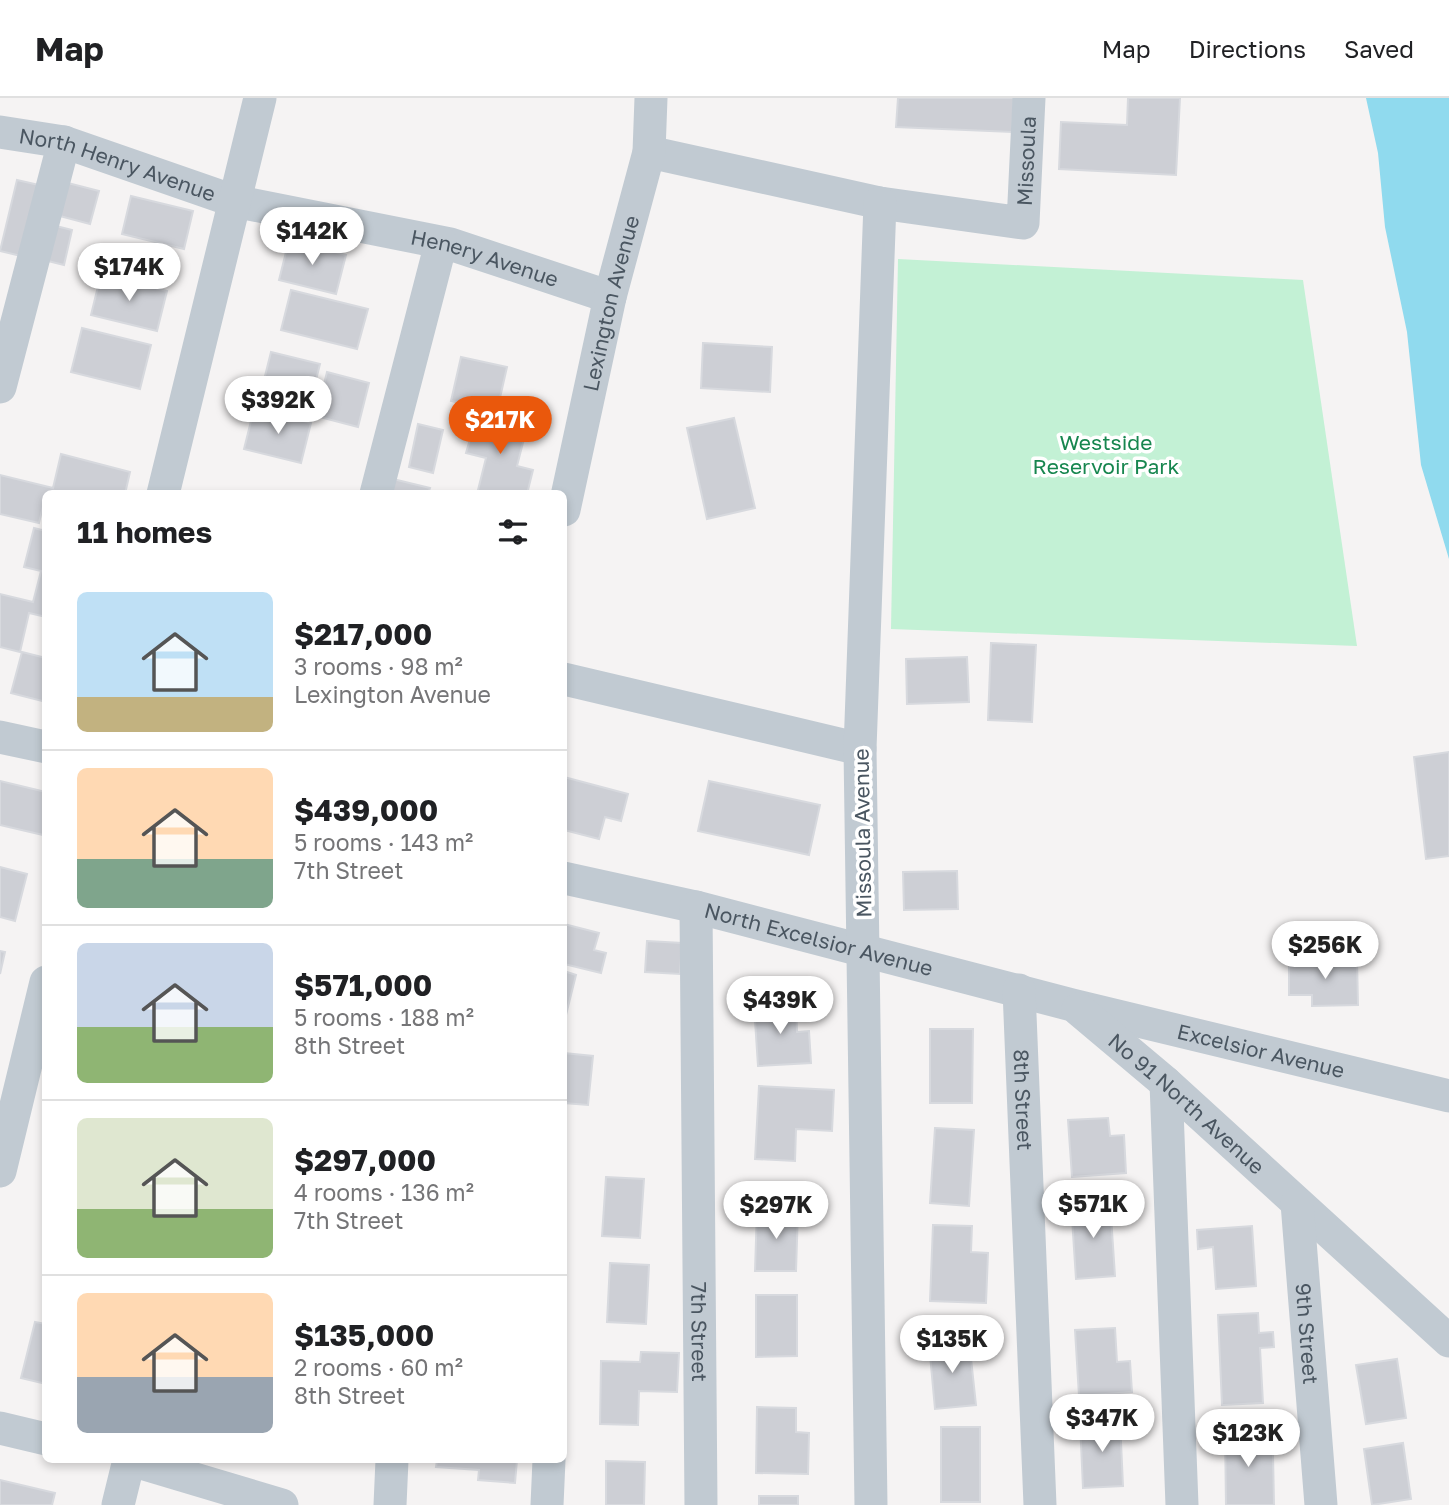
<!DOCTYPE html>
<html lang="en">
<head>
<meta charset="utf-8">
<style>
	body { margin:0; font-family:"Golos Text",sans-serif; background:#f2f2f2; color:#202124; height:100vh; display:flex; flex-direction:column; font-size:26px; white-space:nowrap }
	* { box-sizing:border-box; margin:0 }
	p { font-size:23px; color:#757577 }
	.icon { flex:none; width:38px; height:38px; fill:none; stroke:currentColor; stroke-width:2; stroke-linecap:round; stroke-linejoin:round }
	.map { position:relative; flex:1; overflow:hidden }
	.details { position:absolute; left:42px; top:392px; width:525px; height:973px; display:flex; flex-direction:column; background:#fff; border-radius:10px; box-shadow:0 4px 10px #0003 }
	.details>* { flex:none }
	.price { position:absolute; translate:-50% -60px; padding:0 16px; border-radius:24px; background:#fff; color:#222; font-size:23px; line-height:46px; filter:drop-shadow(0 2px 4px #0008) }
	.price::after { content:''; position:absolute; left:50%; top:42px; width:21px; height:16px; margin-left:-10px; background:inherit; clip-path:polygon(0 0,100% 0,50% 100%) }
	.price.active { background:#ea580c; color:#fff }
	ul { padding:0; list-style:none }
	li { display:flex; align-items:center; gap:21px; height:175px; padding:0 35px }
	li+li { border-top:2px solid #e0e0e0 }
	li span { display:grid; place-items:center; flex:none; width:196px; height:140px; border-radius:10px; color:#555 }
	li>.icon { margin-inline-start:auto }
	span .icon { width:84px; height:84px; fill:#fffc; stroke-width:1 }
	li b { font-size:30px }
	h2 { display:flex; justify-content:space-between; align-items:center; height:84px; padding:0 35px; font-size:30px }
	header { display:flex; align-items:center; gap:42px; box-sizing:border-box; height:98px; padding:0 35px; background:#fff; border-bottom:2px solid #e0e0e0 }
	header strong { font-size:33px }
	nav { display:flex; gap:38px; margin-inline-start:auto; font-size:24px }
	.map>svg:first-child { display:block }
	.green { fill:#c3f1d5 }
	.water { fill:#90daee }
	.building { fill:#cdcfd5; stroke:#d7d9de; stroke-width:2 }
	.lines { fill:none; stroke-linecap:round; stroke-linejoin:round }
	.minor { stroke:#c1cad2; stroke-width:33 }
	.labels { text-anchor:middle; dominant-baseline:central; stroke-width:7; stroke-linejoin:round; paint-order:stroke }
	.street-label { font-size:21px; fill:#4a5661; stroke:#fff }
	.park-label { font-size:21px; fill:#17864f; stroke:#fff }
</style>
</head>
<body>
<header>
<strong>Map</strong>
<nav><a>Map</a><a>Directions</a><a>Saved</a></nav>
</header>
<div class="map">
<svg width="1449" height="1407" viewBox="0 0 1449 1407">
	<rect width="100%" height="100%" fill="#f5f3f3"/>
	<path class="green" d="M898,161L1303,182L1357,548L891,531Z"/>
	<path class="water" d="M1366,0H1449V461L1421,367L1407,234L1385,129L1378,55Z"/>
	<path class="building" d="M898,0H1014L1012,34L896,29Z
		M1128,0H1180L1176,77L1059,71L1061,24L1127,27Z
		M17,82L39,87L21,158L0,153Z
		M64,84L99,93L90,126L56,117Z
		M131,98L193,113L184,151L122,136Z
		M56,128L72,132L64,167L48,163Z
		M289,142L346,157L336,196L279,182Z
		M101,176L167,193L157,233L91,217Z
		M291,192L368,211L357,251L281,232Z
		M82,230L151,247L140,291L71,274Z
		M703,245L772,249L770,294L701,290Z
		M271,254L320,266L308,314L259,302Z
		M461,259L507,269L497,313L451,303Z
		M327,274L369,285L358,329L316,318Z
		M254,311L311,325L301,365L244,351Z
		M477,317L527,329L517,368L533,372L527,396H477L486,360L466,355Z
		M734,320L755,410L707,421L687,330Z
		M418,326L443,332L433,375L409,369Z
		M61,356L130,374L125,396H46L39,425L0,416V377L53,390Z
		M393,381L430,390L428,396H389Z
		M34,430L46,433V519L29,515L20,554L0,549V496L33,504L41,473L24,469Z
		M991,545L1036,547L1032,624L988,622Z
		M22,554L46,560V604L11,595Z
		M967,559L969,604L907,606L906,561Z
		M1449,654V758L1426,761L1414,659Z
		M564,679L628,696L621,723L605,719L599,741L564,732Z
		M0,683L46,694V727L43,737L0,727Z
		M709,683L820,707L809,757L698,733Z
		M0,769L27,776L15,823L0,819Z
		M957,773L958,811L904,812L903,774Z
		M564,826L599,835L594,852L606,855L601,875L564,866Z
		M647,843L682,845L680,876L645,874Z
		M0,853L5,854L0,876Z
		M1357,860L1358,907L1312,908V897H1289V862Z
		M564,873L576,877L566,917L564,916Z
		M796,904L797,934L809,933L811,965L758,968L754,907Z
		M930,931H973L972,1005H930Z
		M564,955L593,958L588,1007L564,1005Z
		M759,988L834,992L832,1033L796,1031L795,1063L755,1061Z
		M1108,1020L1110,1038L1124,1037L1126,1075L1072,1079L1068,1022Z
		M935,1030L974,1032L969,1108L930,1105Z
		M606,1079L644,1081L640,1140L602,1138Z
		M1110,1103L1115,1178L1076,1181L1071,1105Z
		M757,1112L798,1113L796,1173H755Z
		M933,1127L972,1128L971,1154L988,1155L986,1205L930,1203Z
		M1252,1128L1256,1188L1216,1191L1213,1149L1198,1151L1197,1132Z
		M610,1165L649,1167L646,1226L607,1224Z
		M756,1197H797V1258L756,1259Z
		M1258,1215L1259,1235L1273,1234L1274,1249L1260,1250L1263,1305L1222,1307L1218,1217Z
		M35,1224L46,1226V1286L21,1280Z
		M1115,1230L1117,1264L1130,1263L1132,1294L1079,1298L1075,1232Z
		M969,1242L976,1307L935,1311L929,1246Z
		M641,1254L679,1255L677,1294L639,1293L638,1327L600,1326L601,1263L640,1264Z
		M1397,1261L1406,1320L1366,1326L1356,1267Z
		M757,1309L796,1310V1334L809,1335L808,1376L756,1375Z
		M1120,1322L1123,1388L1083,1390L1080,1324Z
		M941,1329H980V1404H941Z
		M1264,1331L1265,1356H1273L1274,1407H1226L1225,1332Z
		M1403,1345L1411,1401L1372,1407L1364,1351Z
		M437,1362H517L515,1385L478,1382L479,1372L436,1369Z
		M606,1363L645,1364L644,1407H606Z
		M0,1382L55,1395L52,1407H0Z
		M759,1398H798V1407H759Z"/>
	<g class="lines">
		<g class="minor">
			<path id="s1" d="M0,34L64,44L234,103L450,146L610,199"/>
			<path id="s2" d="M649,54L880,105L1023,125L1029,0"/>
			<path d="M0,289L64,44"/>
			<path d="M163,396L260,0"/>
			<path d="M376,396L441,145"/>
			<path id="s3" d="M564,412L610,199L649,54L651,0"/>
			<path d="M564,581L860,651"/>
			<path d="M0,639L46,649"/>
			<path id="s4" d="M564,780L696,809L1072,907L1449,998"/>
			<path id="s5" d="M696,809L701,1407"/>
			<path id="s6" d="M1019,892L1040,1407"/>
			<path id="s7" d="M1078,911L1166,985L1449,1243"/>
			<path d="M1166,985L1182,1407"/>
			<path d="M0,1073L46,884"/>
			<path id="s8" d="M1297,1105L1321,1407"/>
			<path d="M0,1330L46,1341"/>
			<path d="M131,1362L282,1407"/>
			<path d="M118,1407L129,1362"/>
			<path d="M390,1407L392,1362"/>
			<path d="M547,1407L549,1362"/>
			<path d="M871,1407L860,651L880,105"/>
		</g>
	</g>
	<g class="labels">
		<g class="street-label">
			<text stroke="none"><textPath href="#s2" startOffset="443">Missoula</textPath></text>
			<text stroke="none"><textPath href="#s1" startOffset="122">North Henry Avenue</textPath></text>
			<text stroke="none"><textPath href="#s1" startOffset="502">Henery Avenue</textPath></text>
			<text stroke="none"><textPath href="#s3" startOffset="212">Lexington Avenue</textPath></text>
			<text transform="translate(862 735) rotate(-91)">Missoula Avenue</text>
			<text stroke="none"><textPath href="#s4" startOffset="262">North Excelsior Avenue</textPath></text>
			<text stroke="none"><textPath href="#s4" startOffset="718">Excelsior Avenue</textPath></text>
			<text stroke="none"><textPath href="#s6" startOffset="110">8th Street</textPath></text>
			<text stroke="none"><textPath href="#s7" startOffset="144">No 91 North Avenue</textPath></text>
			<text stroke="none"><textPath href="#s5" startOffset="425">7th Street</textPath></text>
			<text stroke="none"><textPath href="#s8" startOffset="131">9th Street</textPath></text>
		</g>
		<g class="park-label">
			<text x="1106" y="344">Westside<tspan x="1106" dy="24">Reservoir Park</tspan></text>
		</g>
	</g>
</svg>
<b class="price" style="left:312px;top:169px">$142K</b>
<b class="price" style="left:129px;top:205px">$174K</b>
<b class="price" style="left:278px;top:338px">$392K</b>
<b class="price active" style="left:500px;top:358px">$217K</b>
<b class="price" style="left:1325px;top:883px">$256K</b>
<b class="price" style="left:780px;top:938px">$439K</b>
<b class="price" style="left:1093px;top:1142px">$571K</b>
<b class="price" style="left:776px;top:1143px">$297K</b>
<b class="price" style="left:952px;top:1277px">$135K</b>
<b class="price" style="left:1102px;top:1356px">$347K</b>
<b class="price" style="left:1248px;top:1371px">$123K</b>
<section class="details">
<h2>11 homes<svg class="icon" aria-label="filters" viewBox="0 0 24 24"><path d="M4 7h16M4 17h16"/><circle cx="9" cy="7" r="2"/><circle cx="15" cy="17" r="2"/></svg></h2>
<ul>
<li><span style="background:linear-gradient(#bfe0f5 75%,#c2b280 0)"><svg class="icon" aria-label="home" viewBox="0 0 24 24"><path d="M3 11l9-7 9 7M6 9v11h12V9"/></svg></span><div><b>$217,000</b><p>3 rooms · 98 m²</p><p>Lexington Avenue</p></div></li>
<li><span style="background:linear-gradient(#ffd9b3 65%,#7fa58c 0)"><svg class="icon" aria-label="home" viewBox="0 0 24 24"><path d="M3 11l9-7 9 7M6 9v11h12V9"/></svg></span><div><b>$439,000</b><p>5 rooms · 143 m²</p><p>7th Street</p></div></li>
<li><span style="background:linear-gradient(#c9d6e8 60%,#8fb573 0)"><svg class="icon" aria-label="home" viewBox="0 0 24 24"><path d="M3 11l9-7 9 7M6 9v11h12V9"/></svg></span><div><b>$571,000</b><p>5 rooms · 188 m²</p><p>8th Street</p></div></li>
<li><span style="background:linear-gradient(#dfe7d0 65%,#8fb573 0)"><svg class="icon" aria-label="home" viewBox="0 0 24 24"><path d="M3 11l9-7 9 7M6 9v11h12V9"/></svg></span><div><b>$297,000</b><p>4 rooms · 136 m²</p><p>7th Street</p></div></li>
<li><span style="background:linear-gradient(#ffd9b3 60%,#9aa5b1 0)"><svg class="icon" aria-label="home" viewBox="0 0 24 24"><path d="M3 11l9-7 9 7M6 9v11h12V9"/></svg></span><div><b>$135,000</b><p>2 rooms · 60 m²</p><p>8th Street</p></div></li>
</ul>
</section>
</div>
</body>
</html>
